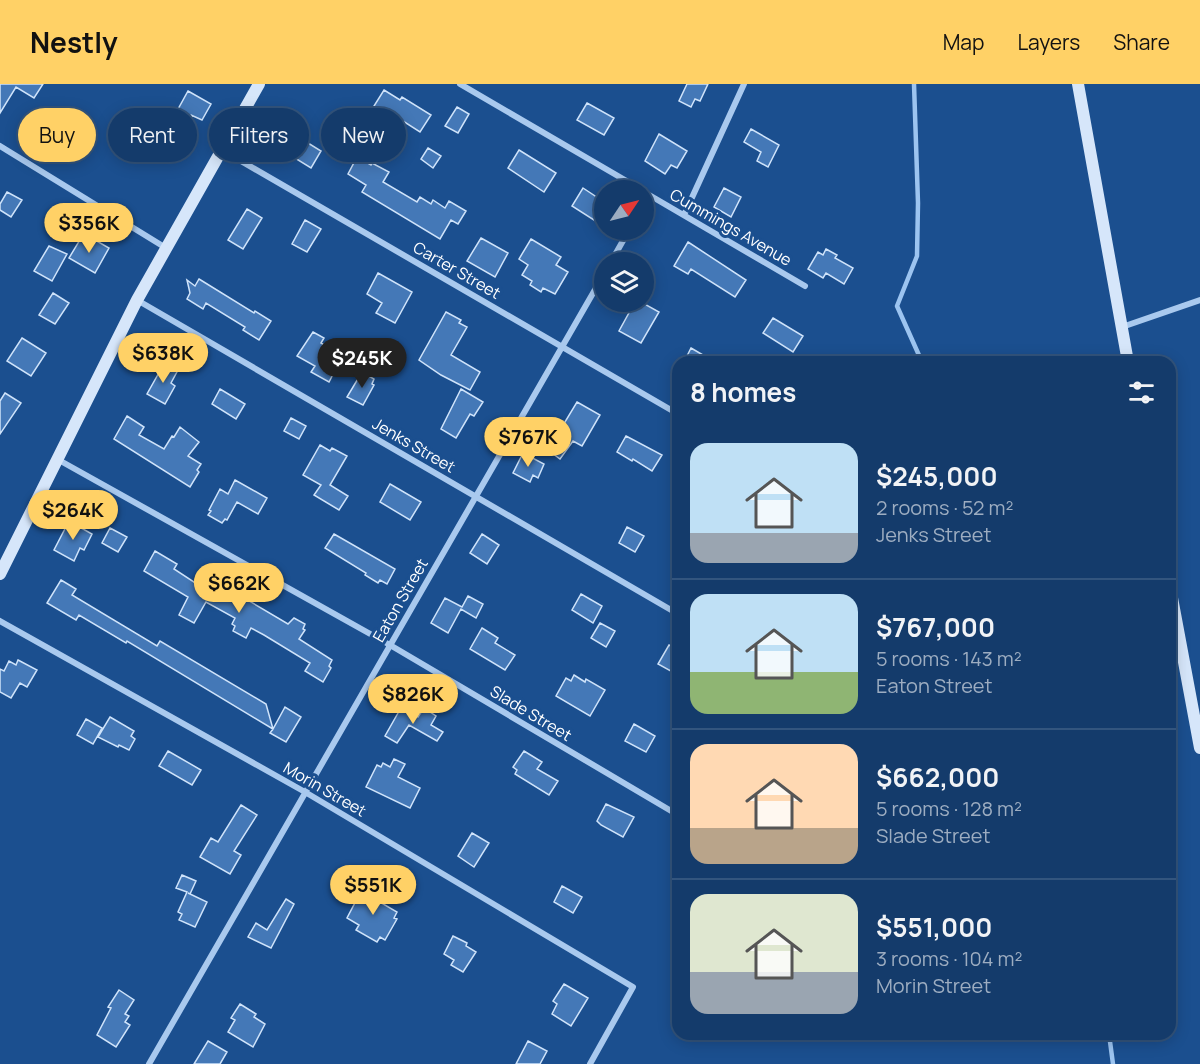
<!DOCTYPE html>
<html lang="en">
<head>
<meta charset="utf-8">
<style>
	body { margin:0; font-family:Manrope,sans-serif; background:#214673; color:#f1f3f6; height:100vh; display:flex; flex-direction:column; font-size:22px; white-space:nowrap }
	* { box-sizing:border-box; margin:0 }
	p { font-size:20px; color:#9dadc1 }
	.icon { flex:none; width:33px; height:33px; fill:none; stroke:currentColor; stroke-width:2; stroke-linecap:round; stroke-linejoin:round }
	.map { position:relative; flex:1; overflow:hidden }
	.drawer { position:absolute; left:672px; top:272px; width:504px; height:684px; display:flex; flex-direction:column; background:#143b6b; border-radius:18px; box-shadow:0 3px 15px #0003,0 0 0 2px #33557e }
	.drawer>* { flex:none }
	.banner { position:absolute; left:18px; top:24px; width:564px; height:54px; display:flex; gap:12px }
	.needle { width:39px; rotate:55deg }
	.controls { position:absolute; left:594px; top:96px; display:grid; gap:12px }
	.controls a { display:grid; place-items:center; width:60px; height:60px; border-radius:50%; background:#143b6b; box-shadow:0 3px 15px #0003,0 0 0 2px #33557e; font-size:30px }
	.price { position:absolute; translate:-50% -51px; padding:0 14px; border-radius:21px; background:#ffd166; color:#111; font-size:20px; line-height:39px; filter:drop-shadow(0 2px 3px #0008) }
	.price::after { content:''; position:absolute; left:50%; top:36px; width:18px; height:14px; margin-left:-9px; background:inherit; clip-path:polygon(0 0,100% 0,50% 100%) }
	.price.selected { background:#222; color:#fff }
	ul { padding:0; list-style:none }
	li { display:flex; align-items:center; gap:18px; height:150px; padding:0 18px }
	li+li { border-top:2px solid #33557e }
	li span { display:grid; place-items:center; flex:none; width:168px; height:120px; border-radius:18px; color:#555 }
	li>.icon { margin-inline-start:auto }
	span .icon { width:72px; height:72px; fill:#fffc; stroke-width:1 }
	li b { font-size:26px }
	h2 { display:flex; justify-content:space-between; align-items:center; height:72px; padding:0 18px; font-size:26px }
	.chip { padding:0 21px; border-radius:27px; background:#143b6b; box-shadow:0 3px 15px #0003,0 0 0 2px #33557e; font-size:21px; line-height:54px }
	.chip.selected { background:#ffd166; color:#111 }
	header { display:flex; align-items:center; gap:36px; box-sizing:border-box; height:84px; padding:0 30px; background:#ffd166; color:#111 }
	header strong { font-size:28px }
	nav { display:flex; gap:33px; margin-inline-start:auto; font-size:21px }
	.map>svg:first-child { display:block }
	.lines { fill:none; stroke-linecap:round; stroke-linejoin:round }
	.stream { stroke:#9cc4f0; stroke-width:4.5 }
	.building { fill:#4478b7; stroke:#cfe3fa; stroke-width:1.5 }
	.street { stroke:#a9c9ee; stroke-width:6 }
	.secondary { stroke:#d6e6fa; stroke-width:12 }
	.labels { text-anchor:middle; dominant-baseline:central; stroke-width:6; stroke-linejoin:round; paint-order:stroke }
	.street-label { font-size:16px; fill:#fff; stroke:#1b4f8f }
</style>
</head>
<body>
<header>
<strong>Nestly</strong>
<nav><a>Map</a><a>Layers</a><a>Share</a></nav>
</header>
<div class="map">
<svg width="1200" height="980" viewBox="0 0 1200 980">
	<rect width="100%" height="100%" fill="#1b4f8f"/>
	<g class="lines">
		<path class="stream" d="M914,0L918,119L917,172L897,222L922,278
			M1109,950L1113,980"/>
	</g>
	<path class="building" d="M0,0H43L34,14L16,3L0,29Z
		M687,0H708L700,17L695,15L691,23L679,17Z
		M384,6L400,16L402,13L431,31L420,48L392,30L391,33L374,22Z
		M188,7L211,20L202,36L191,31L190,34L177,27Z
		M587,19L614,34L604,51L577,36Z
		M457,23L469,30L458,49L445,42Z
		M135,24L155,37L157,34L171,43L162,56L129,34Z
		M50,27L92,55L83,70L39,44Z
		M279,41L321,67L311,84L269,58Z
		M751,45L779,61L768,83L757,77L761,68L744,58Z
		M659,50L687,67L677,84L671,81L665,90L645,77Z
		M428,64L441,72L433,84L421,75Z
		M519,66L556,89L544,108L508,84Z
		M357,73L371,81L372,79L389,88L383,98L417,118L420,113L431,120L433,116L445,124L449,117L466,127L458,140L451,136L440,155L362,108L366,101L348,90Z
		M583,104L604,118V127L597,138L572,122Z
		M724,104L741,113L731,133L714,123Z
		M7,108L22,116L11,133L0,126V120Z
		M247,125L262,134L243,165L228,156Z
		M305,136L321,145L307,168L292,160Z
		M88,152L109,164L95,189L69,174L81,154L85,157Z
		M481,154L508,169L495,193L467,177Z
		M531,155L561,173L556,181L568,188L555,210L543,204L541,208L530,201L532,197L522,191L528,181L519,175Z
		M688,158L746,196L735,213L691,185L688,190L674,182Z
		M49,162L67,170L52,197L34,187Z
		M826,165L837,171L835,174L853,184L844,200L826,189L823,194L808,185L818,168L823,171Z
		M378,189L412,208L395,239L376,229L382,219L367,210Z
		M199,195L254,229L255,227L271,237L259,256L243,246L245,243L206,219L203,225L187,215L190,209L187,196L195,202Z
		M53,209L69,219L55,240L39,231Z
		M635,218H641L659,228L641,259L619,247Z
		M446,228L461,236L459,239L467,243L451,271L480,288L470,306L441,291L419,276Z
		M773,234L803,252L793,268L763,249Z
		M313,248L324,254L321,259L336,268L332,275L339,279L329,298L311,288L315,282L297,272Z
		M22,254L46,269L31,292L7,277Z
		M691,264L715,278H684Z
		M165,278L178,286L171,299L175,302L165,320L147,310Z
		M362,288L374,295L372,300L374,301L363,321L347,313Z
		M220,305L245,320L236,335L212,320Z
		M461,305L483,318L474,332L470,330L456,354L441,345Z
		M5,309L21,319L0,350V317Z
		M577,318L600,331L582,362L573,357L560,375L548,366Z
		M127,332L144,343L139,351L164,365L172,352L174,353L180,343L199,358L188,372L201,380L197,386L199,388L190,403L114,355Z
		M291,334L306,342L299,355L284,347Z
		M626,352L662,371L652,387L633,375L632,377L617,368Z
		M320,361L330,367L332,364L347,372L330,401L348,412L339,426L314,411L321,401L303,391Z
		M523,369L544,380L538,394L533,391L530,398L513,389Z
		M235,396L267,414L258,430L237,418L227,436L225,435L222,439L208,431L211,427L209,426L220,405L228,410Z
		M390,400L421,418L410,436L380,418Z
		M69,437L92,450L84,466L80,464L74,477L54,466Z
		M627,443L644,452L635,468L619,459Z
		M110,444L127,453L118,468L102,459Z
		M334,450L395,485L387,500L380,496L378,499L365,491L366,489L325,464Z
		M482,450L499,461L487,480L470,469Z
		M155,467L177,480L174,485L209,508L213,500L245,517L246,515L288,540L294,534L305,540L303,545L305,546L299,555L332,576L329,582L331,584L323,598L305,587L310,579L264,551L251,544L246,554L233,547L235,542L232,540L235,534L206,518L194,539L179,531L188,513L144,487Z
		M61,496L76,505L72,511L157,562L160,557L266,620L273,645L285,623L301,633L286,658L270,649L273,645L127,557L126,559L79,531L76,536L47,519Z
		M581,510L602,522L593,539L572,526Z
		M468,512L483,520L476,534L461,525L448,549L431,539L445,514L462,523Z
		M600,539L615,547L606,563L591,554Z
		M482,544L498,554L495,559L515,571L505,586L470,565Z
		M669,561L678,566V591L658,580Z
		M18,576L37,586L27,603L20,599L11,614L0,608V585L4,587L9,577L16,581Z
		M574,591L585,598L586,595L605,606L590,632L556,612L566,594L571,597Z
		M402,622L418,633L424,624L436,632L431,641L443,648L437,657L409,641L397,659L385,652Z
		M110,633L134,647L131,652L135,655L129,666L119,661L118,663L98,653Z
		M86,635L102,644L93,660L77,651Z
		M634,640L655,652L646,668L625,657Z
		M168,667L201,686L192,701L159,682Z
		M524,667L542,678L537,685L558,697L549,711L515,690L517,686L513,683Z
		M394,675L405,680L398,693L420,704L410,724L366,703L377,681L381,683L383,679L390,683Z
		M606,720L634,733L623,753L601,741L597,737Z
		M241,721L257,731L234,767L241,771L230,790L200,773L211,754L218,758Z
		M472,749L489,759L474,783L458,772Z
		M182,791L196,797L190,810L188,809L207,818L195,843L179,836L182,830L178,828L187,808L176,804Z
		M368,802L382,809L378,817L397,828L394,834L397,835L385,856L380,853L377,858L356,846L359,841L347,834L357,815L360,816Z
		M562,802L582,813L573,829L554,818Z
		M286,815L294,820L271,864L248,853L256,839L267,846Z
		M453,852L467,859L466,862L476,868L463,888L451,881L454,876L444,870Z
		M564,900L588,914L571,942L552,930L557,920L553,917Z
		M119,906L134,916L125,930L129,932L125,938L130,941L116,963L97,951L111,924L108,923Z
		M240,920L256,930L254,933L265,940L253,963L228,948L235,936L231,934Z
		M208,957L227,968L220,980H194Z
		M528,957L547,967L540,980H516Z"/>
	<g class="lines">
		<path class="street" d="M460,0L642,106
			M0,62L166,164
			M222,66L678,330
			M644,108L805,202
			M644,121L649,111
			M684,131L744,0
			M611,178L629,146
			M137,216L678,530
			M1122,243L1200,216
			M57,375L390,561L678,731
			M0,537L305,708L633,903L590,980
			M149,980L604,190"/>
		<path class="secondary" d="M1078,0L1128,278
			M0,490L137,216L259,0
			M1170,503L1200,664"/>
	</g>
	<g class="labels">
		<g class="street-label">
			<text transform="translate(731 143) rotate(30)">Cummings Avenue</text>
			<text transform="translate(457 186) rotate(30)">Carter Street</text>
			<text transform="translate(414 361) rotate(30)">Jenks Street</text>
			<text transform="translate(400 516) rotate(-60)">Eaton Street</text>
			<text transform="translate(531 629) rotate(31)">Slade Street</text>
			<text transform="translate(325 705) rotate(30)">Morin Street</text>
		</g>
	</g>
</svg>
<div class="controls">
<a><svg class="needle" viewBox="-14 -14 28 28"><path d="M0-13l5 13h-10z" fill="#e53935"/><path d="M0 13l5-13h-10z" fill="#9dadc1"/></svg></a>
<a><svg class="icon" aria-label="layers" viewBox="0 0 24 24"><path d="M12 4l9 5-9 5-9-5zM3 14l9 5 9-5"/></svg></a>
</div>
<b class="price" style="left:89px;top:170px">$356K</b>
<b class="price" style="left:163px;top:300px">$638K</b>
<b class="price selected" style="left:362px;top:305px">$245K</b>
<b class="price" style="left:528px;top:384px">$767K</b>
<b class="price" style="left:73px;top:457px">$264K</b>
<b class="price" style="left:239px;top:530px">$662K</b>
<b class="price" style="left:413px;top:641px">$826K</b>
<b class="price" style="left:373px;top:832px">$551K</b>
<div class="banner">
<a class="chip selected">Buy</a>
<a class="chip">Rent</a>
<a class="chip">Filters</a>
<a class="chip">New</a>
</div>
<section class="drawer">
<h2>8 homes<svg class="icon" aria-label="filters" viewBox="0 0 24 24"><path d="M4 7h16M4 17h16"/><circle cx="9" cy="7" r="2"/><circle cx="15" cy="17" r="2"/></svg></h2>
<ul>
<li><span style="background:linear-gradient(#bfe0f5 75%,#9aa5b1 0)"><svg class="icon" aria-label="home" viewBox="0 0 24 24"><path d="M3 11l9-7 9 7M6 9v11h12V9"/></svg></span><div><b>$245,000</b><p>2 rooms · 52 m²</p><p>Jenks Street</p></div></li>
<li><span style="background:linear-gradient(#bfe0f5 65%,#8fb573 0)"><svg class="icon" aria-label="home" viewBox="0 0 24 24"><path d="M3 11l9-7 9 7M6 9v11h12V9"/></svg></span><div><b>$767,000</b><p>5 rooms · 143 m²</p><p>Eaton Street</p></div></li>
<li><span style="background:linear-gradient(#ffd9b3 70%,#b9a48a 0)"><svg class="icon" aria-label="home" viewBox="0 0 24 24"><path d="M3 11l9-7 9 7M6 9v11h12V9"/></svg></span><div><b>$662,000</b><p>5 rooms · 128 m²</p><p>Slade Street</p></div></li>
<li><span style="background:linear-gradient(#dfe7d0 65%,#9aa5b1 0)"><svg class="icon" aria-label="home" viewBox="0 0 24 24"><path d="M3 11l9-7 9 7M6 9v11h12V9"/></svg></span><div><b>$551,000</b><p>3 rooms · 104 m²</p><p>Morin Street</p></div></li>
</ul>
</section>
</div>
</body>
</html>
